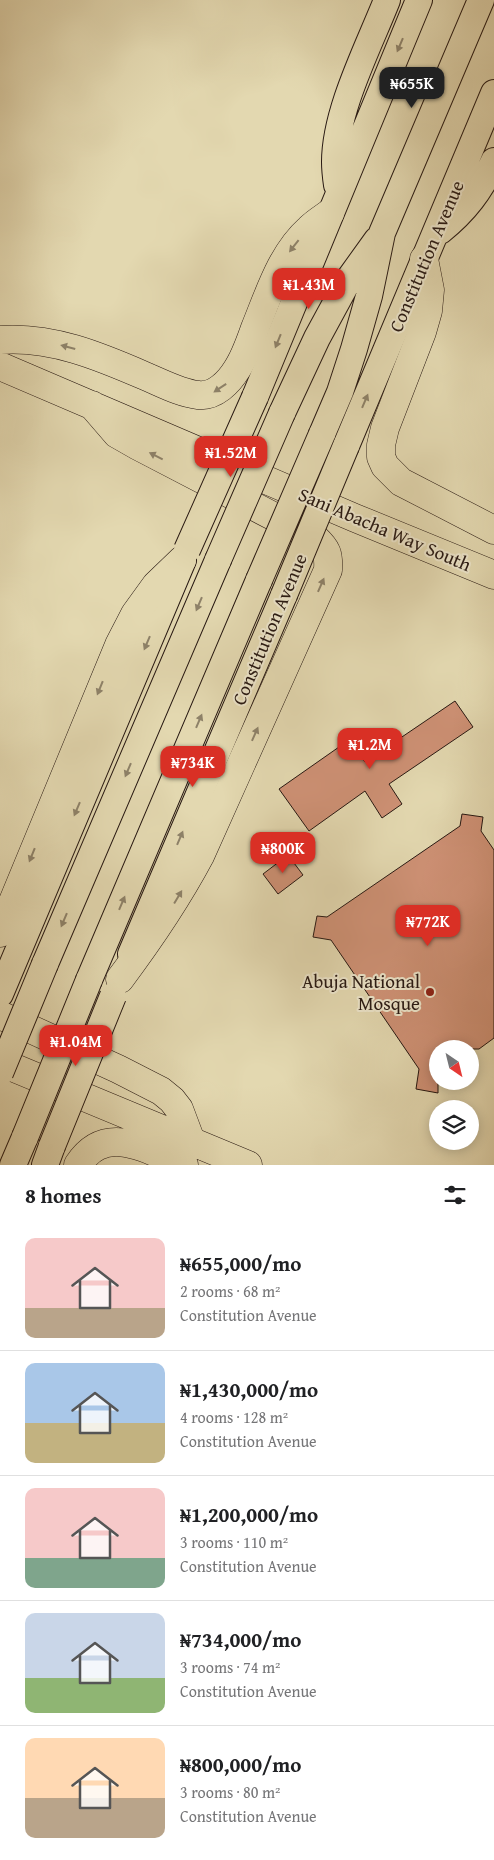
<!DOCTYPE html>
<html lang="en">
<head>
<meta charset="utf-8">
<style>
	body { margin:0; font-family:"Gentium Book Plus",serif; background:#f2f2f2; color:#202124; height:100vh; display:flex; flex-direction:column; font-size:19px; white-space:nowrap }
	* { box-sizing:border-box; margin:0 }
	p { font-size:16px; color:#757577 }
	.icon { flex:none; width:28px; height:28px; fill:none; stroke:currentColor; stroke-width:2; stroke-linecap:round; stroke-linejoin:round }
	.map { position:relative; height:1165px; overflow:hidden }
	.details { display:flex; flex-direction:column; background:#fff; flex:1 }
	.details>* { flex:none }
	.needle { width:32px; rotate:145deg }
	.buttons { position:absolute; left:429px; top:1040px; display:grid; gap:10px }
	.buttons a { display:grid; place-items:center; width:50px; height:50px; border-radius:50%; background:#fff; box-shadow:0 2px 12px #0003; font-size:25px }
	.price { position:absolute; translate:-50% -42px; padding:0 11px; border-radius:10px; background:#d93025; color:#fff; font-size:16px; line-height:32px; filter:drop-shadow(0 1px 2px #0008) }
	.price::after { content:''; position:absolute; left:50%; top:30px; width:15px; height:11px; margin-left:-8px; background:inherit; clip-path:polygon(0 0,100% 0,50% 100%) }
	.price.selected { background:#222; color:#fff }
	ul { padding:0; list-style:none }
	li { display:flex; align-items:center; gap:15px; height:125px; padding:0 25px }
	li+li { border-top:1px solid #e0e0e0 }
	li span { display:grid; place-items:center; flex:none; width:140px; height:100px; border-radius:10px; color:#555 }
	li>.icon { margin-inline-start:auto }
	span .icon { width:60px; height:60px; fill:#fffc; stroke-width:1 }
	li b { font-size:21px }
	h2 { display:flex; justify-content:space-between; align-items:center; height:60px; padding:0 25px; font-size:21px }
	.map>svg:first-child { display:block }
	.building { fill:#ce9175; stroke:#271812 }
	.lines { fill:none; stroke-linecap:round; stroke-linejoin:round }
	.major-casing { stroke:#271812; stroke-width:28 }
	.highway-casing { stroke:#271812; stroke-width:29 }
	.major { stroke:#e3d8b0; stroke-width:26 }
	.highway { stroke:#e3d8b0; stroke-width:28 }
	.major-bridge-casing { stroke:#271812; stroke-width:28; stroke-linecap:butt }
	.major-bridge { stroke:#e3d8b0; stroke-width:26 }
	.oneway { fill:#8e8269 }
	.poi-dot { fill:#8f2418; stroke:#ede6cc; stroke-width:2 }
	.labels { text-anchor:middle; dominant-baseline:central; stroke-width:4; stroke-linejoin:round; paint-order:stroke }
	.street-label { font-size:19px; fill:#271812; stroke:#ede6cc }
	.poi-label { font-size:19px; fill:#271812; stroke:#ede6cc; text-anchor:end }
</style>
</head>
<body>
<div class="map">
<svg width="494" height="1165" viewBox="0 0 494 1165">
	<rect width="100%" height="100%" fill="#e3d8b0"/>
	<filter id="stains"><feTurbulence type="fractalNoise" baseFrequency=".004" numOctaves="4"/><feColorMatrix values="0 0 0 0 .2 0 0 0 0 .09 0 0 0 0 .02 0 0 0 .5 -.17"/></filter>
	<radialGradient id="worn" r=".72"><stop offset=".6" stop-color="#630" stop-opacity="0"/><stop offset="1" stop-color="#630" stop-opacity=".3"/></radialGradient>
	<path class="building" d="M455,701L473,727L389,784L402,804L382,818L365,791L309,831L279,789L349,740L365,762Z
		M462,814L483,817L481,831L494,850V1038L479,1049H438V1093L416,1089L419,1069L331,940L313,937L317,916L327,917L460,826Z
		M288,855L303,875L278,894L263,874Z"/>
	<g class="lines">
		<defs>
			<path id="major" d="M337,185C336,178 335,170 335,162C335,111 368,48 387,0
				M440,231C465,211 481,190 494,161
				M255,397L419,0
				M282,413L317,338L349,279L377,240
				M322,434L340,392L354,349L369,296L382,233L481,0
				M346,446L494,93
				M131,954L284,595
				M45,964L218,560
				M89,980L259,580
				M0,994L183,560
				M13,1165L25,1137
				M45,1165L52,1146"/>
			<path id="highway" d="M424,259L430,290L428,311L422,332L385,428L381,445V457L385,466L401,482L494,530
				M0,340C51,336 99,356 145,376C162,383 180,393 198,395C215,397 229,382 237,369C245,357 250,342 255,328C269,294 281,254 309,229C315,223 323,218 330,213
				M0,366L355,518L494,575
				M92,405L117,434L138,446L315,538C327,549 329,554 328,570L200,856C176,901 150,939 120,979
				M0,933L119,645L135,614L156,585L182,560
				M0,1015L118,1069L161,1091L172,1100L179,1109L191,1141
				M0,1062L248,1165
				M78,1165C106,1122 147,1150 184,1165"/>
		</defs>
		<use href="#major" class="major-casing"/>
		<use href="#highway" class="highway-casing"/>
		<use href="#major" class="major"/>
		<use href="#highway" class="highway"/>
		<defs>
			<path id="major-bridge" d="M187,550L255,397
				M218,560L282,413
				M259,580L322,434
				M284,595L346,446
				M0,1073L45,964
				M25,1137L89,980
				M52,1146L113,996"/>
		</defs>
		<use href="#major-bridge" class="major-bridge-casing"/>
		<use href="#major-bridge" class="major-bridge"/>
	</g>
	<defs><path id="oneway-solid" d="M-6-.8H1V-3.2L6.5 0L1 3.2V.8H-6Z" transform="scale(1.25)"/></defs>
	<g class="oneway">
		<use href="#oneway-solid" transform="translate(400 45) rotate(113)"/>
		<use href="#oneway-solid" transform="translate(294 246) rotate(128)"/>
		<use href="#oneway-solid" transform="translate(278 341) rotate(112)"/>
		<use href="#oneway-solid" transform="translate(68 347) rotate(-165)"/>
		<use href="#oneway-solid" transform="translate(220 388) rotate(146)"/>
		<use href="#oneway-solid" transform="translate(365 401) rotate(-67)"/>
		<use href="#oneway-solid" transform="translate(156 456) rotate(-153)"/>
		<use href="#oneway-solid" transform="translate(321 585) rotate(-66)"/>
		<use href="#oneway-solid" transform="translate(199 604) rotate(113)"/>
		<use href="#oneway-solid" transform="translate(147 643) rotate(113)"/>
		<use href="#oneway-solid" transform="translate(100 688) rotate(112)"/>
		<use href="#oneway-solid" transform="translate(199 721) rotate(-67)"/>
		<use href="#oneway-solid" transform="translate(255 734) rotate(-66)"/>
		<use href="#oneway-solid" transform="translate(128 770) rotate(113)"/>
		<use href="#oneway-solid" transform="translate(77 809) rotate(113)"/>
		<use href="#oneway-solid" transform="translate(180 838) rotate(-67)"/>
		<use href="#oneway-solid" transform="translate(32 855) rotate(112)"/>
		<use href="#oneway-solid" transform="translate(178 897) rotate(-59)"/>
		<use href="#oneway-solid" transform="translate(122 903) rotate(-67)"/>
		<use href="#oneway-solid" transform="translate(64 920) rotate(113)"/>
	</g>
	<circle class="poi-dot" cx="430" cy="992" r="5"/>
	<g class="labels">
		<g class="street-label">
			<text transform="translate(426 256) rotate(-67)">Constitution Avenue</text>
			<text transform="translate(385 529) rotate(23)">Sani Abacha Way South</text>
			<text transform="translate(269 629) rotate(-67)">Constitution Avenue</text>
		</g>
		<g class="poi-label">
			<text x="420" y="981">Abuja National<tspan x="420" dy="22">Mosque</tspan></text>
		</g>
	</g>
	<rect width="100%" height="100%" filter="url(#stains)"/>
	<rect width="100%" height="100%" fill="url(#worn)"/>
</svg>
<div class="buttons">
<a><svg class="needle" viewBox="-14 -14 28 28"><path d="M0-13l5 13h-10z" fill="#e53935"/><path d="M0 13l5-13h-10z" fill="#757577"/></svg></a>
<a><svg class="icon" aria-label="layers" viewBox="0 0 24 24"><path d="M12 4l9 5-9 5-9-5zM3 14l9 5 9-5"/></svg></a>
</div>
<b class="price selected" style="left:412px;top:109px">₦655K</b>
<b class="price" style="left:309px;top:310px">₦1.43M</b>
<b class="price" style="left:231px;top:478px">₦1.52M</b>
<b class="price" style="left:370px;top:770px">₦1.2M</b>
<b class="price" style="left:193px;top:788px">₦734K</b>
<b class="price" style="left:283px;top:874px">₦800K</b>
<b class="price" style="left:428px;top:947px">₦772K</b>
<b class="price" style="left:76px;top:1067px">₦1.04M</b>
</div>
<section class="details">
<h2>8 homes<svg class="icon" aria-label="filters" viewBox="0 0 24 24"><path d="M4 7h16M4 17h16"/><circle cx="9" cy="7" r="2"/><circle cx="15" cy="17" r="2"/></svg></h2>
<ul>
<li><span style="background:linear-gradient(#f6c9c9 70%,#b9a48a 0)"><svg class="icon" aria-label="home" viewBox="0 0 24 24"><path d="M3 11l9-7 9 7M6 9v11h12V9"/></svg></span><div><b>₦655,000/mo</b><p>2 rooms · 68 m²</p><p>Constitution Avenue</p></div></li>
<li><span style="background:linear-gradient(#a9c7e8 60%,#c2b280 0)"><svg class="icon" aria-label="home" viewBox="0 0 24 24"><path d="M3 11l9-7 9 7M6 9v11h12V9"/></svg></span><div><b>₦1,430,000/mo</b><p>4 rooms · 128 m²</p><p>Constitution Avenue</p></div></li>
<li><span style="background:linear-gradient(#f6c9c9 70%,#7fa58c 0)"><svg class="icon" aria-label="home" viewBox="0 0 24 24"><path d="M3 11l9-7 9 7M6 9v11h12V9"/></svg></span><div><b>₦1,200,000/mo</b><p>3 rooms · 110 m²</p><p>Constitution Avenue</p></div></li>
<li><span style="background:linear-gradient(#c9d6e8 65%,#8fb573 0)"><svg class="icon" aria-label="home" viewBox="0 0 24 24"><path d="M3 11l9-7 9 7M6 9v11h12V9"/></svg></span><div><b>₦734,000/mo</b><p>3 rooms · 74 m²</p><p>Constitution Avenue</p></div></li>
<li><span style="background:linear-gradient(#ffd9b3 60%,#b9a48a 0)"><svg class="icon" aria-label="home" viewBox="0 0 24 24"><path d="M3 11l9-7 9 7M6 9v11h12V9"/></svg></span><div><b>₦800,000/mo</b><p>3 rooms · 80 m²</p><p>Constitution Avenue</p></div></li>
</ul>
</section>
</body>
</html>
